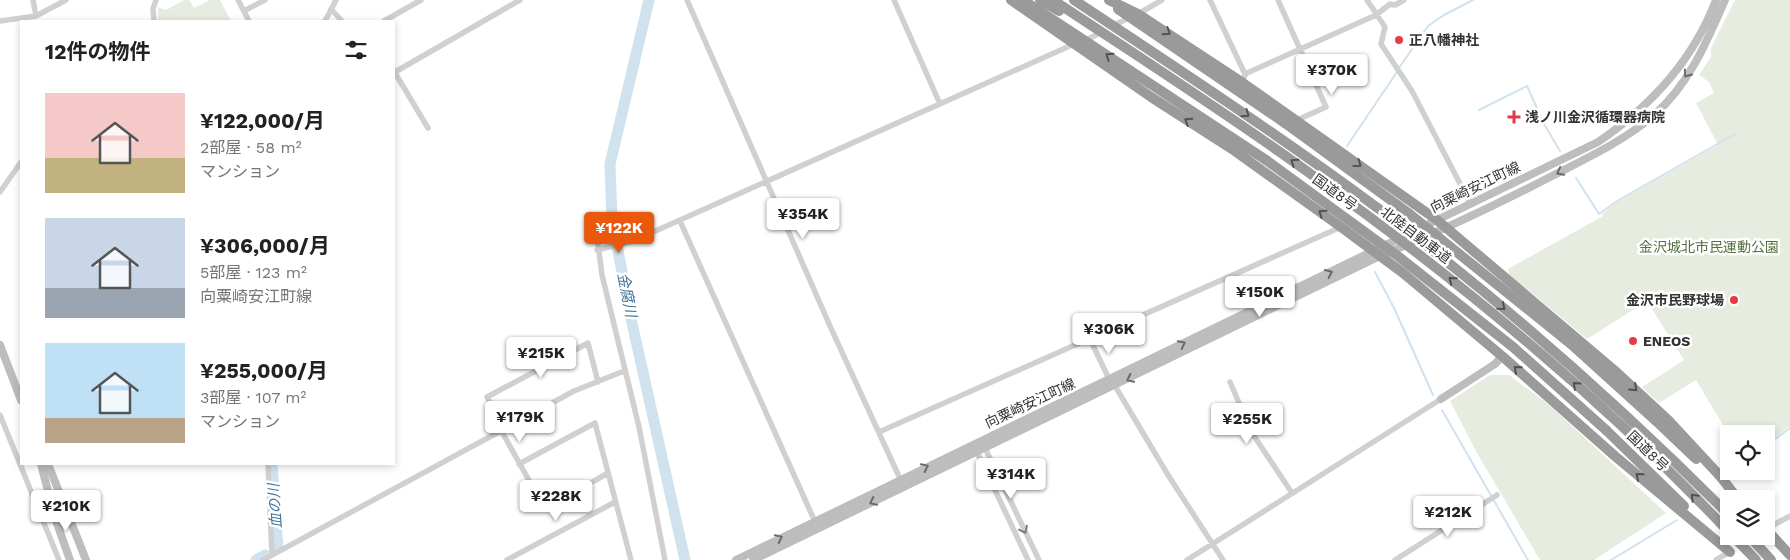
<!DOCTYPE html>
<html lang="ja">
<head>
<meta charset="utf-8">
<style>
	body { margin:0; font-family:"Work Sans","Noto Sans JP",sans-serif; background:#f6f6f6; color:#222; height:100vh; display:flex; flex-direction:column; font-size:19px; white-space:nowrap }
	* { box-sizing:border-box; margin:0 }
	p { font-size:16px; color:#767676 }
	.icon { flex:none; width:28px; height:28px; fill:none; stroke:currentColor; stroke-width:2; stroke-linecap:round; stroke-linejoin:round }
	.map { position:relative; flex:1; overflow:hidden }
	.side { position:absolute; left:20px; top:20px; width:375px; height:445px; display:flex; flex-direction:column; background:#fff; border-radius:0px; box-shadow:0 2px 8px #0003 }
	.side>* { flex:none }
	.buttons { position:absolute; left:1720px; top:425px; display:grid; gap:10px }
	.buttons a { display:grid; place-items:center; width:55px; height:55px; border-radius:0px; background:#fff; box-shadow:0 2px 8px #0003; font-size:25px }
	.price { position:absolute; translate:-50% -42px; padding:0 11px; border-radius:5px; background:#fff; color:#222; font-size:16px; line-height:32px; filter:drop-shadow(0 1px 2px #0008) }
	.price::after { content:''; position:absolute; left:50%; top:30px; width:15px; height:11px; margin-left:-8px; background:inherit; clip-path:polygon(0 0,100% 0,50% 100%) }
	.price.on { background:#ea580c; color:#fff }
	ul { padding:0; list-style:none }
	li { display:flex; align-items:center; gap:15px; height:125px; padding:0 25px }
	li span { display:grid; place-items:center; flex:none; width:140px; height:100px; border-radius:0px; color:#555 }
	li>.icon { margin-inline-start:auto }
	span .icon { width:60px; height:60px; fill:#fffc; stroke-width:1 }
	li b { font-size:21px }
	h2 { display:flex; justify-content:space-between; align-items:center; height:60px; padding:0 25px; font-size:21px }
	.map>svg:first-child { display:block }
	.green { fill:#e6ecdf }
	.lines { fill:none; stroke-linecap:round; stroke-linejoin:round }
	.stream { stroke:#cfe2ee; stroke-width:2 }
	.river { stroke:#cfe2ee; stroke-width:11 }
	.street { stroke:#d0d0d0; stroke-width:5.5 }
	.secondary { stroke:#bdbdbd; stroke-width:8 }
	.highway { stroke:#9a9a9a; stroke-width:10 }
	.highway-bridge { stroke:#9a9a9a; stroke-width:10 }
	.oneway { stroke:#525252 }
	.oneway2 { stroke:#6a6a6a }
	.oneway3 { stroke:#7a7a7a }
	.poi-dot { fill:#e63946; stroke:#fff; stroke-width:2 }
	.labels { text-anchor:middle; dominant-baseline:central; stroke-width:5; stroke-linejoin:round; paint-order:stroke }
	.poi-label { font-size:14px; font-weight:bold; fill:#333; stroke:#fff; text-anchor:start }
	.street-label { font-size:14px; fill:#333; stroke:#fff }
	.park-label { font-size:14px; fill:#56703f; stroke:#fff }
	.water-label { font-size:15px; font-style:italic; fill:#3f7597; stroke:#fff }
</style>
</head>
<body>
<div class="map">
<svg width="1790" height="560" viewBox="0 0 1790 560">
	<rect width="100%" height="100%" fill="#fff"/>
	<path class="green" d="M184,0H189L194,8L210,0H220L231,21H158V7L166,10Z
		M1735,0H1790V426L1766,444V434L1729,435L1696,380L1659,403L1642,387L1684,360L1647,301L1587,339L1509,274L1508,269L1603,216L1602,214L1617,202L1718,145L1696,103L1714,93L1709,82L1699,75L1711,57V48Z
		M1490,375H1509L1549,405L1666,513L1594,560H1540L1477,453L1450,401Z"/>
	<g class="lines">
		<path class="stream" d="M1399,68L1428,26L1444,15L1473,0
			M1479,110L1527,86L1544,124L1560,151
			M1347,146L1397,72
			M1576,178L1599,214L1617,201L1735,134
			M1375,272L1394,308L1433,395
			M1442,410L1528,560
			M1766,446L1790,428
			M1736,477L1741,471
			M1611,560L1677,520"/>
		<path class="river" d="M649,0L610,164L612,219L630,314L685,560
			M272,464L278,548
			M256,560L265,555"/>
		<path class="street" d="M33,0L36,16
			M238,0L249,21
			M687,0L830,326L902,483
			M894,0L940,104
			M1210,0L1245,74L1244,78
			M1278,0L1326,107L1297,120
			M1367,0L1385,27L1381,44L1412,91L1470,203
			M331,9L342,21
			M244,11L265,0
			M1138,14L1162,0
			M0,21L36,16L66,0
			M154,21L153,9L156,0
			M325,21L336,0
			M384,21L421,0
			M1112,26L1129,18
			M1086,40L1102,32
			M394,71L428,128
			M395,72L520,0
			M1245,74L1376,15L1390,4L1395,5L1404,0
			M0,192L21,162
			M680,221L816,524
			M597,237L602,275L639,427L665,560
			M597,250L633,241L1074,44
			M1090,339L1109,379L1115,386L1168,475L1223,560
			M1230,382L1252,433L1292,493
			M0,415L59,560
			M505,430L487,397L588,343L598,382
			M502,432L545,509L608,473
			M879,432L1341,227
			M982,446L985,448L1039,560
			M976,450L1028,560
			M268,464L272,555
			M519,464L595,423L631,560
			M1766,529L1790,516
			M263,560L574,391L624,371
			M507,560L615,502
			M1187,560L1441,399
			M1395,560L1497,495
			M1716,560L1730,552"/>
		<path class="secondary" d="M0,345L21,400
			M1441,399L1495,364L1502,356
			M41,464L55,518L70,560
			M48,464L86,560
			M736,560L1598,142C1651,106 1693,61 1716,0
			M753,560L1380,256C1439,232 1496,205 1552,176C1587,158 1624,141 1654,115C1689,85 1707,41 1725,0"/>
		<path class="highway" d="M1011,0L1151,97L1232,149L1341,227L1403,273L1502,356L1616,457L1730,552
			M1023,0L1266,160
			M1109,0L1138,14L1243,83L1437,220L1614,370L1668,420L1720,476L1738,499
			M1118,9L1285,123
			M1655,420L1696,459
			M1606,430L1684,506
			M1766,529L1790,555
			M1733,536L1756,560
			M1749,536L1771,560"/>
		<path class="highway-bridge" d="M1040,0L1059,11
			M1053,0C1139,57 1225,112 1308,172C1458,279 1602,398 1729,532
			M1074,0C1177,68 1280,136 1379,209C1503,302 1619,405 1729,515
			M1285,123L1407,212L1571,344L1655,420
			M1266,160L1399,257L1513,347L1606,430"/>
	</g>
	<defs><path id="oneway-chevron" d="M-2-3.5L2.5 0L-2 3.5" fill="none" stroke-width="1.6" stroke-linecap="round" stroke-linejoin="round" transform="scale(1.25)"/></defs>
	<g class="oneway">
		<use href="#oneway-chevron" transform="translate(1167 32) rotate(34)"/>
		<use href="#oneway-chevron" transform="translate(1109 56) rotate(-146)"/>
		<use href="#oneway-chevron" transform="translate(1246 114) rotate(35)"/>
		<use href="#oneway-chevron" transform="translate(1188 121) rotate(-147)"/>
		<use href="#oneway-chevron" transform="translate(1294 162) rotate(-145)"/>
		<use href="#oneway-chevron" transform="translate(1358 164) rotate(36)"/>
		<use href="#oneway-chevron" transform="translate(1322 213) rotate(-145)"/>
		<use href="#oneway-chevron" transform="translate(1452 280) rotate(-141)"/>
		<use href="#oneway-chevron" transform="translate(1502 307) rotate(39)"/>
		<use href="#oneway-chevron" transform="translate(1517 369) rotate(-139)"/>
		<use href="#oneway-chevron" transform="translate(1576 385) rotate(-138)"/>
		<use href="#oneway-chevron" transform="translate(1634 388) rotate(43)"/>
		<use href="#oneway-chevron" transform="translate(1639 476) rotate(-140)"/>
		<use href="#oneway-chevron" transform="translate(1694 497) rotate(-135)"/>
	</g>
	<g class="oneway2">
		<use href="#oneway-chevron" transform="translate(1687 74) rotate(125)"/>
		<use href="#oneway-chevron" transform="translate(1560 172) rotate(153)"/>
		<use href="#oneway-chevron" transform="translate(1329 273) rotate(-25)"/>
		<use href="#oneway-chevron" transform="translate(1182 344) rotate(-26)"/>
		<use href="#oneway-chevron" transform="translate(1130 379) rotate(154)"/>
		<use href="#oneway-chevron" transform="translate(925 467) rotate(-26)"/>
		<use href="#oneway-chevron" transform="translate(873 502) rotate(154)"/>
		<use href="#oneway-chevron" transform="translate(779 538) rotate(-26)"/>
	</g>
	<use class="oneway3" href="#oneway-chevron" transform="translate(1024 530) rotate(64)"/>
	<g class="poi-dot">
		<circle cx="1399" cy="40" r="5"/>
		<path d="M1511.5 109.5h5v5h5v5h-5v5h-5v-5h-5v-5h5z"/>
		<circle cx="1734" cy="300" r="5"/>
		<circle cx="1633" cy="341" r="5"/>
	</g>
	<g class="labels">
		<g class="poi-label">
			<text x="1409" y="40">正八幡神社</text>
			<text x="1525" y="117">浅ノ川金沢循環器病院</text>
			<text x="1724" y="300" text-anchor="end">金沢市民野球場</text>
			<text x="1643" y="341">ENEOS</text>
		</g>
		<g class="street-label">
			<text transform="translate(1475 187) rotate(-26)">向粟崎安江町線</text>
			<text transform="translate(1335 192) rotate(36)">国道8号</text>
			<text transform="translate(1416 235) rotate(37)">北陸自動車道</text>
			<text transform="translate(1030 403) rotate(-25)">向粟崎安江町線</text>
			<text transform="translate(1648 451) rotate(44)">国道8号</text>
		</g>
		<g class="park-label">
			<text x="1709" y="247">金沢城北市民運動公園</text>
		</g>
		<g class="water-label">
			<text transform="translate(627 295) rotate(79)">金腐川</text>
			<text transform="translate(275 506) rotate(-94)">血の川</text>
		</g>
	</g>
</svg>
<div class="buttons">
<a><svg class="icon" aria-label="locate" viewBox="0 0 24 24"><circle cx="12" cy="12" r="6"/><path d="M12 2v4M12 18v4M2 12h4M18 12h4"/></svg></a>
<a><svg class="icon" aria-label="layers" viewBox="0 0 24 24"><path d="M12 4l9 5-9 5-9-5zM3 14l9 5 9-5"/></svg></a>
</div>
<b class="price" style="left:1332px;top:96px">¥370K</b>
<b class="price" style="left:803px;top:240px">¥354K</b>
<b class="price on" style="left:619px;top:254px">¥122K</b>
<b class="price" style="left:1260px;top:318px">¥150K</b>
<b class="price" style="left:1109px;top:355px">¥306K</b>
<b class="price" style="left:541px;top:379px">¥215K</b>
<b class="price" style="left:520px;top:443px">¥179K</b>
<b class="price" style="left:1247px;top:445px">¥255K</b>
<b class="price" style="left:1011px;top:500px">¥314K</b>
<b class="price" style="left:556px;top:522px">¥228K</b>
<b class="price" style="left:66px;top:532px">¥210K</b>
<b class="price" style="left:1448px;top:538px">¥212K</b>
<section class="side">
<h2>12件の物件<svg class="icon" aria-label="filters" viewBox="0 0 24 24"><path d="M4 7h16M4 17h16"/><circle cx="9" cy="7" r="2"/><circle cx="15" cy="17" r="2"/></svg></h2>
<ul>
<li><span style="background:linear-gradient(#f6c9c9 65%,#c2b280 0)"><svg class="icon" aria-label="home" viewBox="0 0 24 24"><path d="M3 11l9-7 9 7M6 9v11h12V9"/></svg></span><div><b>¥122,000/月</b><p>2部屋 · 58 m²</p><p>マンション</p></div></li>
<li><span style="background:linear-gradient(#c9d6e8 70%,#9aa5b1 0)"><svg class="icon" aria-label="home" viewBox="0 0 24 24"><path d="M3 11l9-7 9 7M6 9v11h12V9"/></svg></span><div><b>¥306,000/月</b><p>5部屋 · 123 m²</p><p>向粟崎安江町線</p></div></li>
<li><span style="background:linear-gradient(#bfe0f5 75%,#b9a48a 0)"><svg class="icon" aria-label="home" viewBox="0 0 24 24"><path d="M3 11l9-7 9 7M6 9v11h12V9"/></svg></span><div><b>¥255,000/月</b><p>3部屋 · 107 m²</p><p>マンション</p></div></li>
</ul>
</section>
</div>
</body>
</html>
